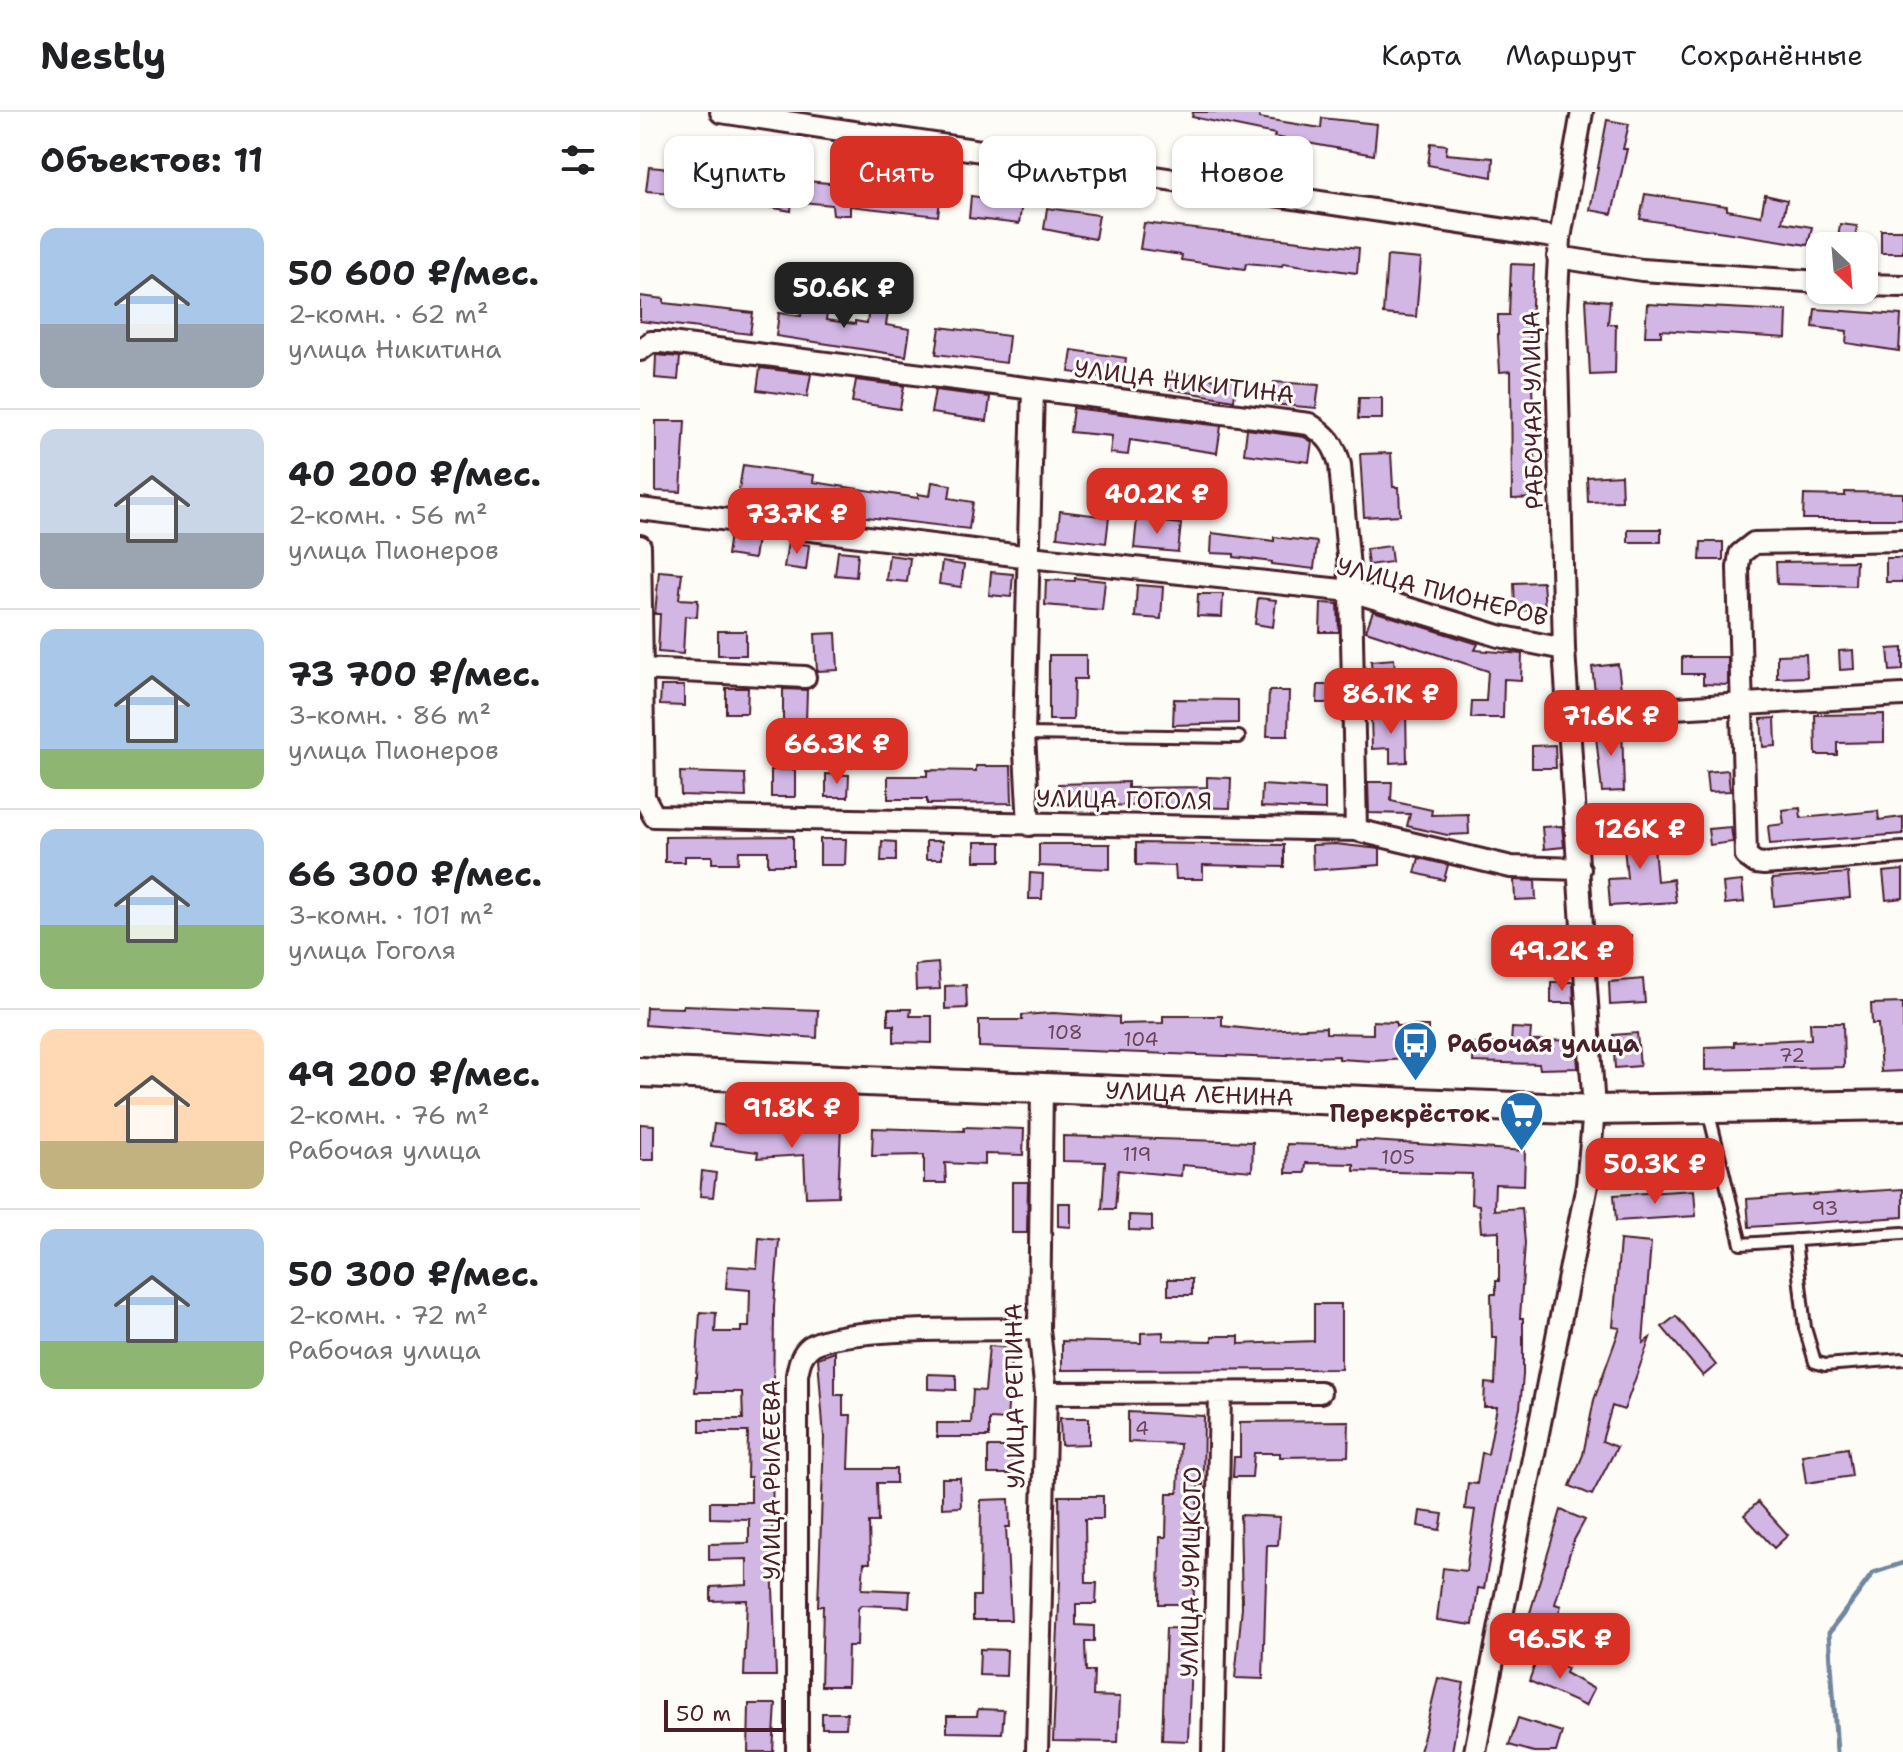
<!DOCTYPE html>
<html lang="ru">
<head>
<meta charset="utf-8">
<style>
	body { margin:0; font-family:"Shantell Sans",sans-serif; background:#f6f6f6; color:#202124; height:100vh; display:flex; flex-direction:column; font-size:30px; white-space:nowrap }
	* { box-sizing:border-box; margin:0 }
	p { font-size:26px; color:#757577 }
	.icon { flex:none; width:44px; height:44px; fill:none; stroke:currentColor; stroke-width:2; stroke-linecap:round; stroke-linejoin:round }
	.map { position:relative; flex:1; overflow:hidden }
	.details { display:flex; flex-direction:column; background:#fff; width:640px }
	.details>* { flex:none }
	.hud { position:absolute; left:24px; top:24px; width:760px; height:72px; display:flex; gap:16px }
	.needle { width:52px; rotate:154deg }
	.buttons { position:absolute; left:1166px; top:120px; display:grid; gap:16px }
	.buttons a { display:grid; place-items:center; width:72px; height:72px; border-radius:16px; background:#fff; box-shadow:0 2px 6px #0004; font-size:40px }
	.scale { position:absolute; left:24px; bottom:20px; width:122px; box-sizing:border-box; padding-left:8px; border:4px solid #4a1f2b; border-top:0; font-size:22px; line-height:28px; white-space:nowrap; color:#4a1f2b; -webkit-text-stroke:6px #fdfcf7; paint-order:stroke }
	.price { position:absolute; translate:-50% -68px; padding:0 18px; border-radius:16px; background:#d93025; color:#fff; font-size:26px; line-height:52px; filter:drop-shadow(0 2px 4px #0008) }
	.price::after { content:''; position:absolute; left:50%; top:48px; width:24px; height:18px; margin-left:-12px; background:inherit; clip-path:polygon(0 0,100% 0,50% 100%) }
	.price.active { background:#222; color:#fff }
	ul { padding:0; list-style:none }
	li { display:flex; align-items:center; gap:24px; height:200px; padding:0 40px }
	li+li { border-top:2px solid #e0e0e0 }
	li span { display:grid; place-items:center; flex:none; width:224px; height:160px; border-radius:16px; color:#555 }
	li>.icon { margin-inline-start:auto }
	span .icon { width:96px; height:96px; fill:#fffc; stroke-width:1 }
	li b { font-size:34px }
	h2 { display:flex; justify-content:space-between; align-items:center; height:96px; padding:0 40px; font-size:34px }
	.tag { padding:0 28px; border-radius:16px; background:#fff; box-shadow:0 2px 6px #0004; font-size:28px; line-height:72px }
	.tag.active { background:#d93025; color:#fff }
	header { display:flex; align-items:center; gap:48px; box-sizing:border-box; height:112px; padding:0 40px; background:#fff; border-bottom:2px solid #e0e0e0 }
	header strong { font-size:38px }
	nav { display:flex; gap:44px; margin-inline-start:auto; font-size:28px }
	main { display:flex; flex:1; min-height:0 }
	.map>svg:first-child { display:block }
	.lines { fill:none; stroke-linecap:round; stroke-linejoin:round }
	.stream { stroke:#72869f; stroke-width:5 }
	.building { fill:#d2b6e4; stroke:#4a1f2b; stroke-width:2 }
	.lane-casing { stroke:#4a1f2b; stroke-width:16 }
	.street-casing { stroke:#4a1f2b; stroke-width:26 }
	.secondary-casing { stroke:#4a1f2b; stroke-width:34 }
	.lane { stroke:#fdfcf7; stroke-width:10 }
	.street { stroke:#fdfcf7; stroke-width:20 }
	.secondary { stroke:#fdfcf7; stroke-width:28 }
	.labels { text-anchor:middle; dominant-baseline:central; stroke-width:6; stroke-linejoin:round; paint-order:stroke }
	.number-label { font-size:20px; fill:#6c4559 }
	.street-label { font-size:24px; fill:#4a1f2b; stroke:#fdfcf7 }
	.poi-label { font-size:24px; font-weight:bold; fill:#4a1f2b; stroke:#fdfcf7; text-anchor:start }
</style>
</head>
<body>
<header>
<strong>Nestly</strong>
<nav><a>Карта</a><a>Маршрут</a><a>Сохранённые</a></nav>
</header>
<main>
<section class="details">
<h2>Объектов: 11<svg class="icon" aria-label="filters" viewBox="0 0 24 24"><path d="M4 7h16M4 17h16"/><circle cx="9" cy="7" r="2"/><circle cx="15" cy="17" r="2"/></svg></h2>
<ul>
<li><span style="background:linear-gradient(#a9c7e8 60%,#9aa5b1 0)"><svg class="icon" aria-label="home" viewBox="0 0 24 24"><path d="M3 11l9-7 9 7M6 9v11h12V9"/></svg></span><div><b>50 600 ₽/мес.</b><p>2-комн. · 62 m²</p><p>улица Никитина</p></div></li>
<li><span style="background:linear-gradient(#c9d6e8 65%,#9aa5b1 0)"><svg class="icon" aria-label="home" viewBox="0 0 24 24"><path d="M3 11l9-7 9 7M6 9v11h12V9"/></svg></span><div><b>40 200 ₽/мес.</b><p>2-комн. · 56 m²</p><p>улица Пионеров</p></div></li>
<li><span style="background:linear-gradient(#a9c7e8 75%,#8fb573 0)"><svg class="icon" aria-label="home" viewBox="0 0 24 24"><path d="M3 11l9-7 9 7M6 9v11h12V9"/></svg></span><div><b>73 700 ₽/мес.</b><p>3-комн. · 86 m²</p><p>улица Пионеров</p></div></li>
<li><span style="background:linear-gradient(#a9c7e8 60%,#8fb573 0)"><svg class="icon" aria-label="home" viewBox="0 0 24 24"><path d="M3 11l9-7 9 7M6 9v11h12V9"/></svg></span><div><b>66 300 ₽/мес.</b><p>3-комн. · 101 m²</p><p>улица Гоголя</p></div></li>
<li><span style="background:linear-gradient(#ffd9b3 70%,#c2b280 0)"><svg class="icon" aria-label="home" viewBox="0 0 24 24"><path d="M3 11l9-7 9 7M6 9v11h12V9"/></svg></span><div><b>49 200 ₽/мес.</b><p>2-комн. · 76 m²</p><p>Рабочая улица</p></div></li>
<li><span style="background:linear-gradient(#a9c7e8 70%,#8fb573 0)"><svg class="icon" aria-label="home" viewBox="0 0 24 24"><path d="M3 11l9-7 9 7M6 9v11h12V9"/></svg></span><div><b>50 300 ₽/мес.</b><p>2-комн. · 72 m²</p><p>Рабочая улица</p></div></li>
</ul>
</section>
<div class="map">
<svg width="1263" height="1640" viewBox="0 0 1263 1640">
	<rect width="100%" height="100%" fill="#fdfcf7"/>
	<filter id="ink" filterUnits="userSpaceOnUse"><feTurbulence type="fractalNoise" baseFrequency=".0125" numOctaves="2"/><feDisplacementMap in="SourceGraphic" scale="16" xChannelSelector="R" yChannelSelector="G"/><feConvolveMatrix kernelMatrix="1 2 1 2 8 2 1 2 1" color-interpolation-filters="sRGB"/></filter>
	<g filter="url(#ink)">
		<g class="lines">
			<path class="stream" d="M1197,1640L1189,1521L1233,1461L1263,1451"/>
		</g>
		<path class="building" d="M553,0H620L619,6L681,16L682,6L737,12L734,43L634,25L635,22L552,5Z
			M967,8L989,12L983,37H987L972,102L950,98Z
			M791,31L807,33L806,42L853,46L852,65L788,53Z
			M9,55L301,81L298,104L210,94V103H193L192,93L152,89L151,99L95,89L96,83L32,77V81L6,79Z
			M1005,82L1087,94V98L1121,104L1125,83L1147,88L1142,110L1172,115L1168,133L1000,107Z
			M331,84L382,91L379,112L329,106Z
			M407,96L459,103L455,127L404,117Z
			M504,111L719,136L717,161L643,151L642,154L606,151L605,157L541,148L542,143L500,137Z
			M1200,112L1217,114L1214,134H1197Z
			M1241,118H1263V141H1241Z
			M747,144L781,147L776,205L743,202Z
			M871,152L894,153L890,230L897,386L872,387L871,259L860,260L858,225V203H869Z
			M0,184L24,187V191L113,201L110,222L0,209Z
			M946,187L970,189L968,212H976L975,262L950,263Z
			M163,188L188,191L186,208L215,212V209L227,211L229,197L248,200L246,213L270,217L266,244L136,224L139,201L161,204Z
			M1007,192L1147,199L1146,226L1021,218V224H1005Z
			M1175,197L1261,203L1259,239L1206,231L1207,219L1173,215Z
			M300,215L369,224L366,251L296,242Z
			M432,238L486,246L483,268L429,260Z
			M16,243L40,245L38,268L15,266Z
			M120,256L171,262L167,285L117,278Z
			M531,260L582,268V265L597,266L594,288L529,277Z
			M216,268L264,274L260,297L212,290Z
			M634,270L679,273L676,296L632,292Z
			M295,278L350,285L347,309L291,301Z
			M719,286H742V307H718Z
			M433,296L581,314L577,341L490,328L488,343L470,341L472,324L430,320Z
			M16,309H45L41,380L16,379Z
			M607,317L664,325L672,330L669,350L604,342Z
			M751,341L753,375H759L760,403L724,405L720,342Z
			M103,353L174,363L173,370L278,386V382L290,384L292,370L311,373L309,386L333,390L329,417L97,390Z
			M981,363L982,389L948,390L947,365Z
			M1205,380L1263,381V407H1163L1164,383L1205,384Z
			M420,399L469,405L466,431L417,425Z
			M497,407L541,412L538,440L494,436Z
			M988,417H1021V430H988Z
			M572,421L634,429V425L677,430L674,457L632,452V450L594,445V442L571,441Z
			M90,422L117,426L114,447L87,443Z
			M148,430L169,433L166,458L144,455Z
			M1061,430H1083V448H1060Z
			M750,434L752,450L728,453L726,437Z
			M198,439L218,441L216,465L195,463Z
			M249,443L270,446L267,470L246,468Z
			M1246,446H1263V470H1246Z
			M1216,449L1215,474L1137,472L1136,450Z
			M302,450L324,453L321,475L299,472Z
			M19,459L42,461L39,487L58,488L57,505L45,504L43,542L18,540L20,502H15Z
			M351,460L373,462L371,485L349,483Z
			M435,466L465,469L462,498L405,493L406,468L435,469Z
			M903,470L905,497L875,499L874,471Z
			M497,473L523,475L521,507L495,505Z
			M558,482H583L582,505L557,504Z
			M618,486L636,488L633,515L615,512Z
			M681,491L698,492L699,520H680Z
			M733,499L838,532L835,538L882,542L881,568L864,567L863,606H831L832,589H846L848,559L726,519Z
			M78,519H106V543H78Z
			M196,521L198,558L177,559L175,522Z
			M1263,536V558L1250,559L1248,537Z
			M1213,538L1214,557L1200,558L1199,539Z
			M1166,542L1167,565L1137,566V543Z
			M409,543H446V567H434L433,608H409Z
			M1042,545H1088V573L1063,572V562H1042Z
			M754,547L757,575L733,577L731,549Z
			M978,552L981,577L955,580L952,555Z
			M678,573H700V591H677Z
			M21,574H44V594L20,593Z
			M86,576H108L107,601H86Z
			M143,577L167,578L166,610H143Z
			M629,579H649L648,624H627Z
			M534,587L598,588V611L533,613Z
			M766,602L767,650L750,651V636L732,637L731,604Z
			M1244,602V630L1197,631V643H1176L1175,603Z
			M1135,606L1136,634L1123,635L1121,607Z
			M982,614L984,679L962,680L955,615Z
			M915,633L916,656H892V634Z
			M336,654H371L372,691L287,692V687H248V664H287V658L336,659Z
			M131,658H155V685H131Z
			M1088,658L1090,679L1068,680L1066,660Z
			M40,660L105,662L106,685L41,683Z
			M186,662L209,663L208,685H186Z
			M567,665L591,666L590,696L418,692V672L488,670V676L567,675Z
			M728,670H752L751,689L792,698L791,703L828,702L829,722L807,723L767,714L770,702L729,701Z
			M622,673L685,677V698L621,695Z
			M1160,696L1161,706L1238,699L1239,708L1263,705V722L1130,732L1128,714L1144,712L1142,698Z
			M1012,711L1017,769L1033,767L1036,790L970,794L968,767L987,766L982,713Z
			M922,714L924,735L904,737L902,715Z
			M1091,715L1093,730L1070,733L1068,717Z
			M153,724V753H128V739H99L98,751H72V744H45V750H25V725Z
			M180,727H206L205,753H180Z
			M242,729L256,730V749H241Z
			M286,729H302V747H286Z
			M335,730H361V749H335Z
			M496,731L644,733V755L563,753V767H536L535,754L496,753Z
			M399,732H470V757L399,754Z
			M695,732L740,737V753L673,758L672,733Z
			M779,746L808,753L804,768L775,761Z
			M1263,758V786L1246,788L1243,760Z
			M390,761L403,762L402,787H389Z
			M1208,761L1210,786L1134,794L1132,767Z
			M874,768L895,769L896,787L875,788Z
			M1102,769L1104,790L1085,792L1083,771Z
			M991,823L992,843L978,844L977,838L966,839V825Z
			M298,851L300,877L276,878L275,853Z
			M1003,867L1005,891L970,893L969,870Z
			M911,870H933L934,891H911Z
			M326,873L327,896L305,897V874Z
			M1263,891V959L1241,960L1238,912H1232L1231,892Z
			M43,893L178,898L177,926L5,913L6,895L43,896Z
			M248,897H271L270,904H292V931L254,930V913H248Z
			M413,901L479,905V912L523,911V904H582V914L620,918L686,915V921L733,922V909L756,910V914H788L789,946L732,949L699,947V944L640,946L339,935V908H382V903Z
			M1170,911H1203L1204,955L1065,958V935L1094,934V930L1171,927Z
			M872,916L891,917L890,929L936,928L938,956L900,957L899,952L833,950L834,931L871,932Z
			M997,921L1000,954L975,956L973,923Z
			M0,1012L14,1013V1048H0Z
			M74,1012L118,1018V1014H201L198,1084L166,1085L164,1043L117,1046L118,1040L71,1034Z
			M324,1015L384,1017L383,1043L345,1042V1053L305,1051L306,1071H284V1043L232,1044L233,1016L324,1019Z
			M423,1024L613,1030L612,1059L542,1053L541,1064L478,1058L475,1097H462L465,1050L423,1049Z
			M716,1028L885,1039L884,1073L855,1072L854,1098L882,1096L885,1131L880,1206H883V1263L880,1296L869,1335L844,1477L838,1476L833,1513L797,1508L803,1456L826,1459L835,1398L825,1397L828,1371L837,1372L842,1341L848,1342L857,1295H844L845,1271L855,1272L857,1225H852L851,1182H856V1169H859V1119L841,1120L839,1093L831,1092L832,1062L714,1059V1052L666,1051L665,1061H646L647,1032L716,1034Z
			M62,1059L76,1061L73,1085L60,1084Z
			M372,1070H388L387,1121H372Z
			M1263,1077V1105L1109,1115L1107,1087Z
			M1054,1078L1056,1104L976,1109L974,1083Z
			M418,1091H431V1115L418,1114Z
			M489,1103L512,1104V1119L489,1118Z
			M119,1126L139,1128L134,1195L132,1444L136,1564H104L107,1488L71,1489V1475L107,1473V1447L69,1448V1432L109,1431V1407L70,1406V1390H111V1365H107L108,1320H60V1307H103L102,1280H55L60,1200L76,1201L75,1220H101V1215H109L110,1178L86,1176L88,1154L117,1156Z
			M980,1128L1011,1131L1003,1231L1010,1226L984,1298L972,1294L962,1329L977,1335L952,1383L930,1374L943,1343L954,1288L980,1216L973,1215Z
			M528,1167H552V1183H528Z
			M674,1192H701V1257L422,1258V1229L501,1231V1221L523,1220V1228L572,1229V1224H599V1232L674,1229Z
			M1036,1204L1076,1253L1063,1264L1022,1215Z
			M349,1234L372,1236L367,1308L349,1307V1325H297V1311H331L333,1278L345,1279Z
			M195,1240V1283H203V1303H211L209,1357H256V1371H237L238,1410H229L230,1451H224L222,1477L270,1479L269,1495L221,1493L218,1497L217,1534H208L207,1574H181L183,1494H178L184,1326L178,1246Z
			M288,1262L316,1263V1278L288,1277Z
			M488,1300L564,1304L563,1373H558L557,1406H553L554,1492H519L520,1425H526L527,1381H538L540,1332L488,1330Z
			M420,1306H449V1332L421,1333Z
			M709,1309L708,1344L640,1345V1341H614L612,1365H593L594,1345H600V1310Z
			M348,1335H372L371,1362H348Z
			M1208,1336L1212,1364L1166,1371L1162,1343Z
			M302,1366H320L321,1395L302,1396Z
			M419,1384H463V1407H445L446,1471H457L456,1492H436V1513L454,1514V1530H445L446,1559H454L453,1584L480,1585L478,1630L413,1629L420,1470Z
			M369,1387L370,1415H366L371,1508H333V1484H340L341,1388Z
			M1118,1390L1148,1423L1134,1436L1104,1403Z
			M921,1398L945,1408L933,1430L915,1492L921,1494L915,1512L889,1504Z
			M780,1399L803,1402L800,1418L778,1414Z
			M600,1403L640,1405L638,1433H627L623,1567L595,1566L602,1495Z
			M526,1516L552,1517L548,1629L522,1628Z
			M340,1537L367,1538L366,1564L339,1563Z
			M898,1544L927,1556L925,1561L954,1577L945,1594L889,1569Z
			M798,1566L824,1571L812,1640H780Z
			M109,1592H136L133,1640H108Z
			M338,1597L364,1598L362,1621L307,1620V1604H337Z
			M182,1601H207L206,1616H182Z
			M878,1606L922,1620L916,1640H894L869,1633Z"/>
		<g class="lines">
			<defs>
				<path id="lane" d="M384,622L599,625
					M1068,998L1101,1132L1263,1121
					M1155,1128L1165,1216L1175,1250L1185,1253L1263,1247"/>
				<path id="street" d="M81,0L920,126
					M918,145L1002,158L1180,170
					M1224,173L1263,174
					M0,238L11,230H22L669,312C687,323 695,333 700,353L711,479L716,718
					M0,397L390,445L711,479L859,524L924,537
					M1263,428L1114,431L1100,442L1098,455L1106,744L1116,751L1124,752L1263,741
					M0,434L4,685L14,704L716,718L871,755L940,757
					M2,557L165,565
					M928,602L1263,583
					M389,713L384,622L393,277
					M406,1281L680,1280
					M157,1640V1263C159,1252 161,1242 170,1235C198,1213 356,1218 399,1217
					M397,1640L406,1281L399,1217L402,975
					M573,1640L580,1281
					M835,1640L947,1073L954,998L924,537L916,200L920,126L942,0"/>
				<g id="secondary">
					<path id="s1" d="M0,960L954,998L1263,993"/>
				</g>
			</defs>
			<use href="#lane" class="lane-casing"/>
			<use href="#street" class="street-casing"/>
			<use href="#secondary" class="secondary-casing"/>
			<use href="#lane" class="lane"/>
			<use href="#street" class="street"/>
			<use href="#secondary" class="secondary"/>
		</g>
	</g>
	<defs>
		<symbol id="bus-pin" viewBox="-11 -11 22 30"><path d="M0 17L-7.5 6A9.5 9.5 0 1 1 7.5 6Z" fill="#1f6fb2" stroke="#fdfcf7"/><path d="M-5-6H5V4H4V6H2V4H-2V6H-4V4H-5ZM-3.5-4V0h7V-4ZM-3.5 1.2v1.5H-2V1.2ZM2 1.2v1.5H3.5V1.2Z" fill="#fff"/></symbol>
		<symbol id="supermarket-pin" viewBox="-11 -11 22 30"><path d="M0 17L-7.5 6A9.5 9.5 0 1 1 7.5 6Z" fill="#1f6fb2" stroke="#fdfcf7"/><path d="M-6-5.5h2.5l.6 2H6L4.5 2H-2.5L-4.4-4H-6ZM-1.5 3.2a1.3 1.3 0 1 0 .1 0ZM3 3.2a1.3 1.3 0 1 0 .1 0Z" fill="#fff"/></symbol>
	</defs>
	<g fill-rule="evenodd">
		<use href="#bus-pin" x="750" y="906" width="51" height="69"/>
		<use href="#supermarket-pin" x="856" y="976" width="51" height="69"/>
	</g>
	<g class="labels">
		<g class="number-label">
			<text x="425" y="920">108</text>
			<text x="501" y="927">104</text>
			<text x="1152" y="943">72</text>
			<text x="497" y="1042">119</text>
			<text x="758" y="1045">105</text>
			<text x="1185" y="1096">93</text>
			<text x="502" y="1316">4</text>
		</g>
		<g class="street-label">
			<text transform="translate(544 270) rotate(7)">УЛИЦА НИКИТИНА</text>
			<text transform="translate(893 298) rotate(-91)">РАБОЧАЯ УЛИЦА</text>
			<text transform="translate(802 480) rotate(14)">УЛИЦА ПИОНЕРОВ</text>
			<text transform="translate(484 688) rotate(1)">УЛИЦА ГОГОЛЯ</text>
			<text stroke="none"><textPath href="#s1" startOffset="560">УЛИЦА ЛЕНИНА</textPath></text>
			<text transform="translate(375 1284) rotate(-91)">УЛИЦА РЕПИНА</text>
			<text transform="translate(132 1368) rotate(-90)">УЛИЦА РЫЛЕЕВА</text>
			<text transform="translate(551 1460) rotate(-89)">УЛИЦА УРИЦКОГО</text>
		</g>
		<g class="poi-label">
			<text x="807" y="932">Рабочая улица</text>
			<text x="850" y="1002" text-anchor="end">Перекрёсток</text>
		</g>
	</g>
</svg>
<div class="buttons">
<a><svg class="needle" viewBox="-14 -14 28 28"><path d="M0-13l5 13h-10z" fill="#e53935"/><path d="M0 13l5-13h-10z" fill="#757577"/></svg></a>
</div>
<div class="scale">50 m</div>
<b class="price active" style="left:204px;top:218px">50.6K ₽</b>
<b class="price" style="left:517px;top:424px">40.2K ₽</b>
<b class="price" style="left:157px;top:444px">73.7K ₽</b>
<b class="price" style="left:751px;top:624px">86.1K ₽</b>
<b class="price" style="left:971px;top:646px">71.6K ₽</b>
<b class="price" style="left:197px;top:674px">66.3K ₽</b>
<b class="price" style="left:1000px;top:759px">126K ₽</b>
<b class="price" style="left:922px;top:881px">49.2K ₽</b>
<b class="price" style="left:152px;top:1038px">91.8K ₽</b>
<b class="price" style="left:1015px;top:1094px">50.3K ₽</b>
<b class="price" style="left:920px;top:1569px">96.5K ₽</b>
<div class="hud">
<a class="tag">Купить</a>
<a class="tag active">Снять</a>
<a class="tag">Фильтры</a>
<a class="tag">Новое</a>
</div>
</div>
</main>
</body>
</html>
